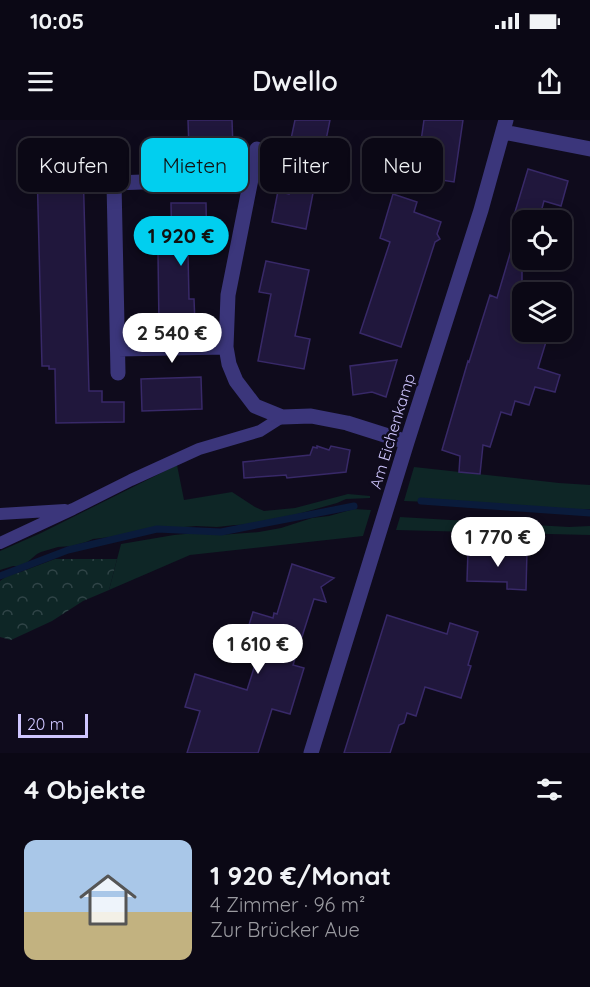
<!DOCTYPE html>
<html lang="de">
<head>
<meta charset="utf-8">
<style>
	body { margin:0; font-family:Quicksand,sans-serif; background:#14111e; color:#f1f3f6; height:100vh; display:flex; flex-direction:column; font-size:22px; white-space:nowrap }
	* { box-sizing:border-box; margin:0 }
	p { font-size:20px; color:#9a9aa0 }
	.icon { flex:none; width:33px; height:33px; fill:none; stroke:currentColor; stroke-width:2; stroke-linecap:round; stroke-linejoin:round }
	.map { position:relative; height:633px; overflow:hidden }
	.drawer { display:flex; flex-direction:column; background:#0b0815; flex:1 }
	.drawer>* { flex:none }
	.top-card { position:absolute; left:18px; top:18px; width:555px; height:54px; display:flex; gap:12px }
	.buttons { position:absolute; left:512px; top:90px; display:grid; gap:12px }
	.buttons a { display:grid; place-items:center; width:60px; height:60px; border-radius:12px; background:#0b0815; box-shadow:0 3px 15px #0003,0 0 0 2px #2b2934; font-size:30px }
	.scale { position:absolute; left:18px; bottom:15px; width:70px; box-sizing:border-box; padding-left:6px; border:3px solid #cfc6ff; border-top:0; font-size:16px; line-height:21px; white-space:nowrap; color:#cfc6ff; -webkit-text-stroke:4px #0f0b1c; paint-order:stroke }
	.price { position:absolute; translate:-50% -51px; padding:0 14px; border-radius:21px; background:#fff; color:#222; font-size:20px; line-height:39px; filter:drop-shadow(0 2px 3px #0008) }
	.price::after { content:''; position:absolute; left:50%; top:36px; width:18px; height:14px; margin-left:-9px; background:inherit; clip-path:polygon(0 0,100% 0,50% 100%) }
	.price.selected { background:#01cfef; color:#111 }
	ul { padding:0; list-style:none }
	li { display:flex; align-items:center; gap:18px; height:150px; padding:0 24px }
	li+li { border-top:2px solid #2b2934 }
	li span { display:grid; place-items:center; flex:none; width:168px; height:120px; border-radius:12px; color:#555 }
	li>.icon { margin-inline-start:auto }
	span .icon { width:72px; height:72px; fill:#fffc; stroke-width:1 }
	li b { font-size:26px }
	h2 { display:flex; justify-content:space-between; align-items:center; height:72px; padding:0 24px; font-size:26px }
	.tag { padding:0 21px; border-radius:12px; background:#0b0815; box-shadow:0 3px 15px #0003,0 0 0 2px #2b2934; font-size:21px; line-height:54px }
	.tag.selected { background:#01cfef; color:#111 }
	.status { display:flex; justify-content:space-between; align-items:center; height:42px; padding:0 30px; background:#0b0815; direction:ltr }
	.status svg { height:16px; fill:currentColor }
	header { display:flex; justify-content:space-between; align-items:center; height:78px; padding:0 24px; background:#0b0815; font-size:27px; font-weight:600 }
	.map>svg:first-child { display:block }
	.grass { fill:#0e2626 }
	.forest { fill:url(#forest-crowns) }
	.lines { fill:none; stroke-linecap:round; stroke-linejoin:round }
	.stream { stroke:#0a1b3b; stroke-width:7 }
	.building { fill:#20173c; stroke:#382968; stroke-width:1.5 }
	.lane { stroke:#3b367b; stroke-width:12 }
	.street { stroke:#3b367b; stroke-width:15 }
	.labels { text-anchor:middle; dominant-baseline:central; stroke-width:5; stroke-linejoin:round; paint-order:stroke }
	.street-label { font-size:16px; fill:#cfc6ff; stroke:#0f0b1c }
</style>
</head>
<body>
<div class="status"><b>10:05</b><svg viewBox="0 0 49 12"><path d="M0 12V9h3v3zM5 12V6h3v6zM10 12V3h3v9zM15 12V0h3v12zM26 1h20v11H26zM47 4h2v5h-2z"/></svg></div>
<header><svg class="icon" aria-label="menu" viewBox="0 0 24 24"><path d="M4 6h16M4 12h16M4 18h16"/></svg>Dwello<svg class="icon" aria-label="share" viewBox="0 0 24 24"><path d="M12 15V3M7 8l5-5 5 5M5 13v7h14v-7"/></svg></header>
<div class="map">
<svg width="590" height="633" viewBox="0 0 590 633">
	<defs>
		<pattern id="forest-crowns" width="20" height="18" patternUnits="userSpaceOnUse" patternTransform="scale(1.5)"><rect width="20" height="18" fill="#0e2626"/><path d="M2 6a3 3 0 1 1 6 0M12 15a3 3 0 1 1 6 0" fill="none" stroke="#304447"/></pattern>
	</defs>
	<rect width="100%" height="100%" fill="#0f0b1c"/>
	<path class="grass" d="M177,345L184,380L232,372L255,387L264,391L295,388L348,374L370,376V378L346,379L337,383L262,404L235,405L217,407L196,406L139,411L136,414L93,419L86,422L72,426L58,427L41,432L37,434L24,445L20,446H13L0,450V431L41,413Z
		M414,347L559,363L590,365V389L572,390L550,387L549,390L507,385L404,381Z
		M354,389L371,390L363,416L190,435L109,470L121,424L174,415L196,413L219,415L259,412L281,408L312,398L329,396Z
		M400,397L569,407L590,406V415L396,410Z"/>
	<path class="forest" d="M55,439H117L109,470L83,481L52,501L11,520L0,517V461L11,453H18Z"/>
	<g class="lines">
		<path class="stream" d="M421,381L590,393
			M0,456L68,430L157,409L221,412L354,386"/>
	</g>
	<path class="building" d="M188,0H232L233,28L189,29Z
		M295,0H330L325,25L291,19Z
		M424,0H463L454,62L416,56Z
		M81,35V46H83L89,271H102V282H124V302L56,303L55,249H49V246H42L37,47H47V36Z
		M528,49L568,61L561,86L544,81L539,99L515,92Z
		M291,63L314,68L306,109L272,102L278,71L289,74Z
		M393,74L417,82L414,92L441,102L437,114L440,119L435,122L401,227L360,213L390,122L380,118Z
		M171,83H206L207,133H188L189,179H194L195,204H187V215H164V205H159L158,134L184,133H172Z
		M517,110L522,111V212H549L538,248L560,255L555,272L535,267L529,285L515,281L511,295L501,292L490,327L483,325L480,354L459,352L460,336L442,330L468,241L469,242L490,175L497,178Z
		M266,141L309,150L295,216L310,219L304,249L258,241L271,174L259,172Z
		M397,240L386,277L372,272L353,275L350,246Z
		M201,257L202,289L142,291L141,259Z
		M317,326L329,330L331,326L350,330L346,352L287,358L286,355L244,358L243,342L310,335L313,327L317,328Z
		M468,430L527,431L526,470L507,469V462L467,461Z
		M292,444L334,458L321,467L326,482L314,479L293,545L304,548L290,594L272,589L258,633H187L200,591L185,587L195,554L247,570L261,526L244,521L253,492L273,498L274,493L277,494Z
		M387,495L447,514L450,503L478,512L468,545L471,546L461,578L425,567L416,596L407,593L404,603L399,605L390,633H344Z"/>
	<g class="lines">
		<path class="lane" d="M0,394L65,390
			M0,423L73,389L131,360L199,329L260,311L282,297"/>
		<path class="street" d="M503,12L590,29
			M257,29L228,175L226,227L229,244L236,261L255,286L282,297L311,296L347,303L407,322
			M118,229L226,227
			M118,253L114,63L227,59L249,66
			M311,633L407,322L481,90L506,0"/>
	</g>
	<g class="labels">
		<g class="street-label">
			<text transform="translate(392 311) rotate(-73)">Am Eichenkamp</text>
		</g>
	</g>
</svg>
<div class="buttons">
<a><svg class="icon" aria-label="locate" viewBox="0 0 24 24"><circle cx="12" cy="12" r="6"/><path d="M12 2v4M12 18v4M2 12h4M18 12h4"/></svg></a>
<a><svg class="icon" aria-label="layers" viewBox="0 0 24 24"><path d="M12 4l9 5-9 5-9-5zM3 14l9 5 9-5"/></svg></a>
</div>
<div class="scale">20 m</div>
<b class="price selected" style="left:181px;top:147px">1 920 €</b>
<b class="price" style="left:172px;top:244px">2 540 €</b>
<b class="price" style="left:498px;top:448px">1 770 €</b>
<b class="price" style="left:258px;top:555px">1 610 €</b>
<div class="top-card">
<a class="tag">Kaufen</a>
<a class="tag selected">Mieten</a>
<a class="tag">Filter</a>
<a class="tag">Neu</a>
</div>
</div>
<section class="drawer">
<h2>4 Objekte<svg class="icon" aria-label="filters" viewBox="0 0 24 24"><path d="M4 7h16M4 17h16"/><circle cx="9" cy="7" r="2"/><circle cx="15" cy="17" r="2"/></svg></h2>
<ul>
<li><span style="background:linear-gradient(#a9c7e8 60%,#c2b280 0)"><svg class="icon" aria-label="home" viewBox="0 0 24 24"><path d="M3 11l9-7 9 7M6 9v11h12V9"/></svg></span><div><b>1 920 €/Monat</b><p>4 Zimmer · 96 m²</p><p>Zur Brücker Aue</p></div></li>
</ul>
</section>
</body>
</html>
